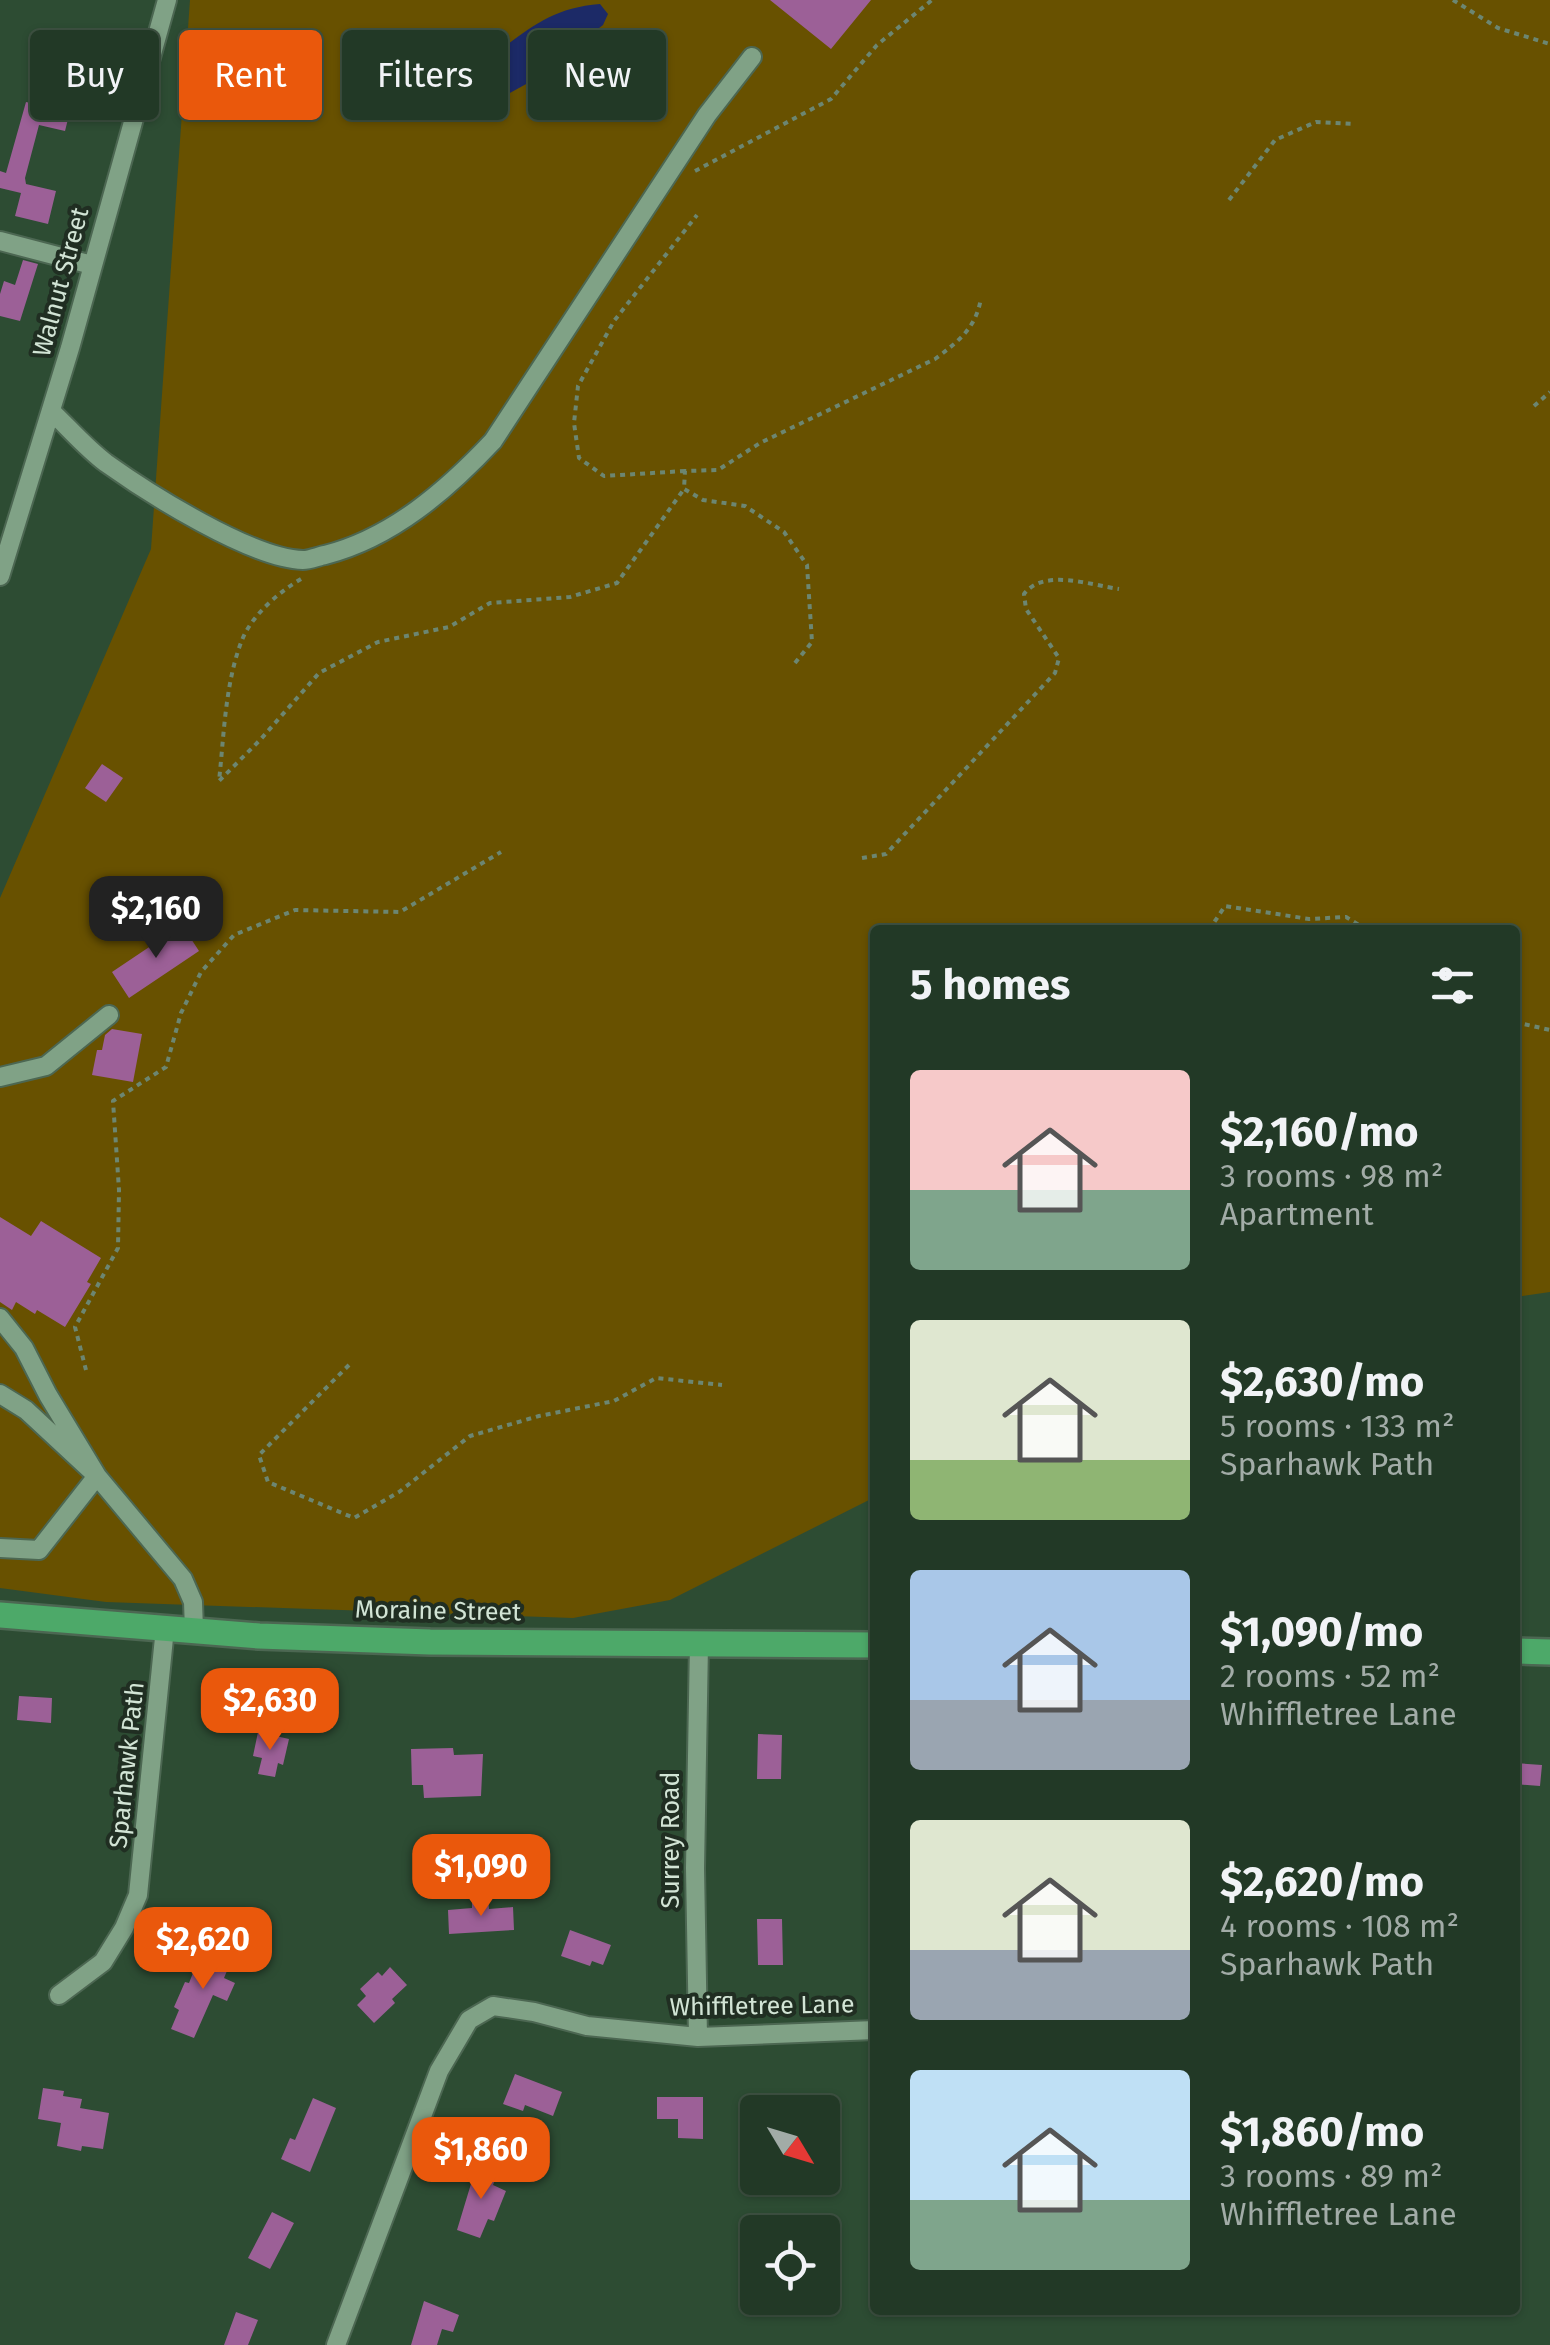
<!DOCTYPE html>
<html lang="en">
<head>
<meta charset="utf-8">
<style>
	body { margin:0; font-family:"Fira Sans",sans-serif; background:#2e4432; color:#f1f3f6; height:100vh; display:flex; flex-direction:column; font-size:38px; white-space:nowrap }
	* { box-sizing:border-box; margin:0 }
	p { font-size:32px; color:#a2aca7 }
	.icon { flex:none; width:55px; height:55px; fill:none; stroke:currentColor; stroke-width:2; stroke-linecap:round; stroke-linejoin:round }
	.map { position:relative; flex:1; overflow:hidden }
	.drawer { position:absolute; left:870px; top:925px; width:650px; height:1390px; display:flex; flex-direction:column; background:#223926; border-radius:10px; box-shadow:0 2px 8px #0004,0 0 0 2px #3f5343 }
	.drawer>* { flex:none }
	.hud { position:absolute; left:30px; top:30px; width:690px; height:90px; display:flex; gap:20px }
	.needle { width:65px; rotate:128deg }
	.controls { position:absolute; left:740px; top:2095px; display:grid; gap:20px }
	.controls a { display:grid; place-items:center; width:100px; height:100px; border-radius:10px; background:#223926; box-shadow:0 2px 8px #0004,0 0 0 2px #3f5343; font-size:50px }
	.price { position:absolute; translate:-50% -85px; padding:0 22px; border-radius:20px; background:#ea580c; color:#fff; font-size:32px; line-height:65px; filter:drop-shadow(0 2px 5px #0008) }
	.price::after { content:''; position:absolute; left:50%; top:60px; width:30px; height:22px; margin-left:-15px; background:inherit; clip-path:polygon(0 0,100% 0,50% 100%) }
	.price.selected { background:#222; color:#fff }
	ul { padding:0; list-style:none }
	li { display:flex; align-items:center; gap:30px; height:250px; padding:0 40px }
	li span { display:grid; place-items:center; flex:none; width:280px; height:200px; border-radius:10px; color:#555 }
	li>.icon { margin-inline-start:auto }
	span .icon { width:120px; height:120px; fill:#fffc; stroke-width:1 }
	li b { font-size:42px }
	h2 { display:flex; justify-content:space-between; align-items:center; height:120px; padding:0 40px; font-size:42px }
	.chip { padding:0 35px; border-radius:10px; background:#223926; box-shadow:0 2px 8px #0004,0 0 0 2px #3f5343; font-size:35px; line-height:90px }
	.chip.selected { background:#ea580c; color:#fff }
	.map>svg:first-child { display:block }
	.green { fill:#685100 }
	.water { fill:#1c2a67 }
	.building { fill:#9c6097 }
	.lines { fill:none; stroke-linecap:round; stroke-linejoin:round }
	.minor-casing { stroke:#4c6752; stroke-width:22 }
	.major-casing { stroke:#4c6752; stroke-width:30 }
	.path { stroke:#6c8671; stroke-width:4; stroke-dasharray:5 5; stroke-linecap:butt }
	.minor { stroke:#80a286; stroke-width:18 }
	.major { stroke:#4da969; stroke-width:25 }
	.labels { text-anchor:middle; dominant-baseline:central; stroke-width:8; stroke-linejoin:round; paint-order:stroke }
	.street-label { font-size:25px; fill:#d2e4d5; stroke:#202e22 }
</style>
</head>
<body>
<div class="map">
<svg width="1550" height="2345" viewBox="0 0 1550 2345">
	<rect width="100%" height="100%" fill="#2d4c33"/>
	<path class="green" d="M190,0H1550V1292L1515,1297V930H875V1497L670,1600L573,1618L106,1602L0,1588V898L151,549Z"/>
	<path class="water" d="M600,4L608,14L603,25L528,83L457,122C409,89 433,58 485,60C526,33 547,8 600,4Z"/>
	<path class="building" d="M770,0H871L831,49Z
		M77,61L92,65L81,106L72,103L65,131L39,125L25,178L26,184L56,191L48,224L15,216L21,193L0,188V171L6,173L26,102L52,108L63,66L75,69Z
		M23,260L38,264L20,321L0,316V294L4,281L15,285Z
		M102,764L123,778L106,802L85,788Z
		M182,925L199,951L129,998L112,972Z
		M112,1029L142,1034L133,1082L92,1075L97,1050H102L105,1035Z
		M0,1217L31,1236L41,1221L101,1258L87,1282L91,1284L65,1327L37,1310L35,1314L16,1302L12,1310L0,1302Z
		M19,1696L52,1698L51,1723L17,1720Z
		M258,1732L289,1739L283,1765L278,1763L275,1777L258,1774L262,1758L253,1756Z
		M758,1734L782,1735L781,1779H757Z
		M453,1748L454,1755L483,1754L481,1796L424,1798L423,1785H412L411,1749Z
		M1515,1763L1542,1765L1540,1786L1515,1784Z
		M488,1898L489,1909L513,1907L514,1930L449,1934L448,1910L472,1908V1899Z
		M757,1919H782L783,1965H758Z
		M570,1930L611,1945L603,1965L592,1961L590,1966L561,1956Z
		M213,1946L234,1954L224,1978L235,1983L227,2001L213,1995L194,2038L171,2029L179,2010L174,2007L185,1982L189,1983L193,1973L201,1976Z
		M390,1967L407,1985L392,1999L395,2003L374,2023L357,2005L366,1996L360,1989L378,1972L382,1976Z
		M515,2074L562,2092L553,2116L525,2105L523,2111L503,2104Z
		M43,2088L64,2091L63,2096L82,2099L80,2108L109,2113L103,2149L82,2146L81,2151L57,2146L61,2123L38,2119Z
		M657,2097H703V2139L678,2138V2119H657Z
		M313,2098L336,2108L310,2172L281,2159L290,2138L295,2140Z
		M477,2164L498,2172L493,2185L506,2191L494,2221L488,2219L480,2238L457,2230Z
		M272,2212L294,2223L270,2269L248,2258Z
		M424,2301L459,2315L453,2332L442,2329L437,2345H411Z
		M236,2312L258,2320L248,2345H224Z"/>
	<g class="lines">
		<defs>
			<path id="minor" d="M0,241L92,265
				M51,411C69,428 86,448 106,463C148,493 252,559 303,560C310,560 319,556 325,555C392,538 447,490 493,441L707,115L752,57
				M0,576L70,348L167,0
				M0,1077L46,1066L109,1015
				M0,1318L24,1348L48,1395L97,1476L183,1579L193,1602L194,1630
				M0,1394L26,1410L97,1476L39,1550L0,1548
				M59,1995L103,1962L124,1928L138,1895L165,1628
				M698,2037L695,1868L699,1644
				M336,2345L439,2071L469,2020L493,2006L534,2012L587,2026L698,2037L875,2030"/>
			<path id="major" d="M0,1615L259,1636L430,1642L875,1645
				M1515,1651L1550,1652"/>
		</defs>
		<use href="#minor" class="minor-casing"/>
		<use href="#major" class="major-casing"/>
		<path class="path" d="M1453,0L1498,28L1550,44
			M695,171L831,99L877,45L932,0
			M1229,200L1275,140L1316,122L1355,124
			M1534,406L1550,392
			M685,471L604,476L579,458L574,423L578,386L614,321L697,215
			M301,579C279,592 252,615 242,640C225,683 224,736 219,781L261,739L319,673L378,642L449,627L490,603L570,597L617,583L684,489
			M795,663L812,642L807,565L784,532L745,506L703,500L684,489L685,471L718,470L760,443L935,359C959,341 976,328 981,298
			M862,858L886,854L1055,673L1059,658L1026,609L1024,594C1044,568 1090,585 1119,589
			M1209,930L1225,906L1309,919L1346,917L1367,930
			M1515,1022L1550,1030
			M349,1365L259,1455L268,1482L354,1518L399,1492L470,1436L539,1416L614,1401L656,1378L722,1385
			M86,1370L75,1327L118,1248L119,1190L113,1101L166,1067L181,1013L201,972L234,935L295,910L400,912L501,852"/>
		<use href="#minor" class="minor"/>
		<use href="#major" class="major"/>
	</g>
	<g class="labels">
		<g class="street-label">
			<text transform="translate(61 282) rotate(-75)">Walnut Street</text>
			<text transform="translate(438 1611) rotate(1)">Moraine Street</text>
			<text transform="translate(127 1765) rotate(-84)">Sparhawk Path</text>
			<text transform="translate(671 1840) rotate(-90)">Surrey Road</text>
			<text transform="translate(762 2006) rotate(-1)">Whiffletree Lane</text>
		</g>
	</g>
</svg>
<div class="controls">
<a><svg class="needle" viewBox="-14 -14 28 28"><path d="M0-13l5 13h-10z" fill="#e53935"/><path d="M0 13l5-13h-10z" fill="#a2aca7"/></svg></a>
<a><svg class="icon" aria-label="locate" viewBox="0 0 24 24"><circle cx="12" cy="12" r="6"/><path d="M12 2v4M12 18v4M2 12h4M18 12h4"/></svg></a>
</div>
<b class="price selected" style="left:156px;top:961px">$2,160</b>
<b class="price" style="left:270px;top:1753px">$2,630</b>
<b class="price" style="left:481px;top:1919px">$1,090</b>
<b class="price" style="left:203px;top:1992px">$2,620</b>
<b class="price" style="left:481px;top:2202px">$1,860</b>
<div class="hud">
<a class="chip">Buy</a>
<a class="chip selected">Rent</a>
<a class="chip">Filters</a>
<a class="chip">New</a>
</div>
<section class="drawer">
<h2>5 homes<svg class="icon" aria-label="filters" viewBox="0 0 24 24"><path d="M4 7h16M4 17h16"/><circle cx="9" cy="7" r="2"/><circle cx="15" cy="17" r="2"/></svg></h2>
<ul>
<li><span style="background:linear-gradient(#f6c9c9 60%,#7fa58c 0)"><svg class="icon" aria-label="home" viewBox="0 0 24 24"><path d="M3 11l9-7 9 7M6 9v11h12V9"/></svg></span><div><b>$2,160/mo</b><p>3 rooms · 98 m²</p><p>Apartment</p></div></li>
<li><span style="background:linear-gradient(#dfe7d0 70%,#8fb573 0)"><svg class="icon" aria-label="home" viewBox="0 0 24 24"><path d="M3 11l9-7 9 7M6 9v11h12V9"/></svg></span><div><b>$2,630/mo</b><p>5 rooms · 133 m²</p><p>Sparhawk Path</p></div></li>
<li><span style="background:linear-gradient(#a9c7e8 65%,#9aa5b1 0)"><svg class="icon" aria-label="home" viewBox="0 0 24 24"><path d="M3 11l9-7 9 7M6 9v11h12V9"/></svg></span><div><b>$1,090/mo</b><p>2 rooms · 52 m²</p><p>Whiffletree Lane</p></div></li>
<li><span style="background:linear-gradient(#dfe7d0 65%,#9aa5b1 0)"><svg class="icon" aria-label="home" viewBox="0 0 24 24"><path d="M3 11l9-7 9 7M6 9v11h12V9"/></svg></span><div><b>$2,620/mo</b><p>4 rooms · 108 m²</p><p>Sparhawk Path</p></div></li>
<li><span style="background:linear-gradient(#bfe0f5 65%,#7fa58c 0)"><svg class="icon" aria-label="home" viewBox="0 0 24 24"><path d="M3 11l9-7 9 7M6 9v11h12V9"/></svg></span><div><b>$1,860/mo</b><p>3 rooms · 89 m²</p><p>Whiffletree Lane</p></div></li>
</ul>
</section>
</div>
</body>
</html>
